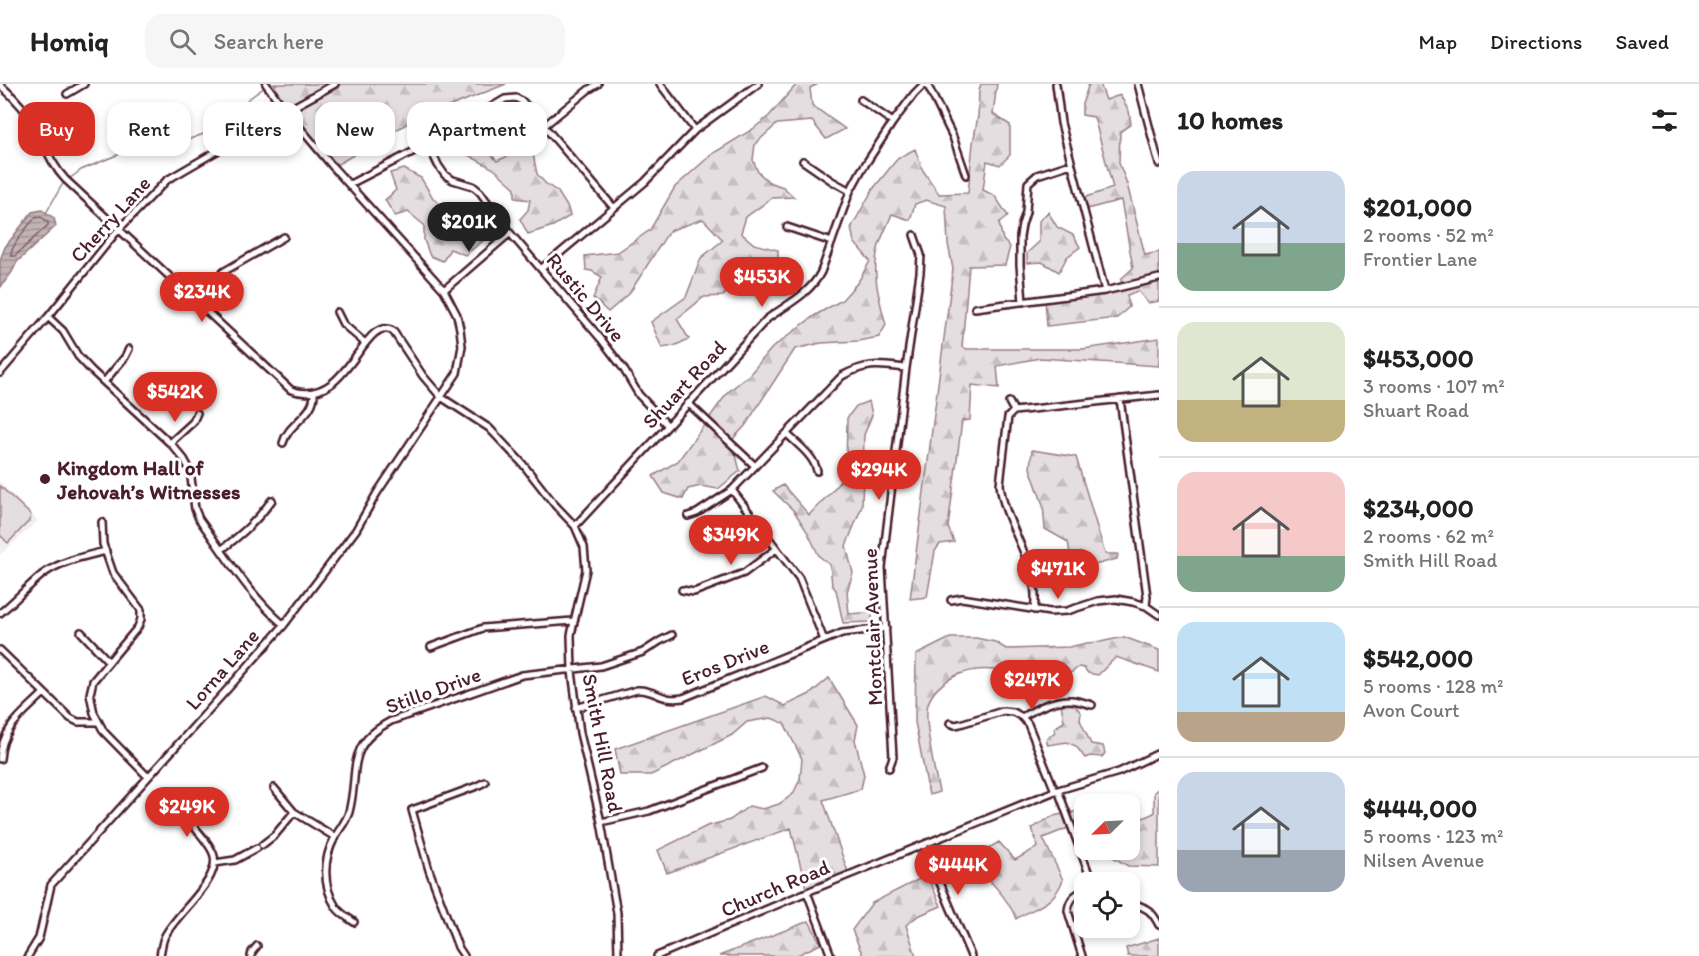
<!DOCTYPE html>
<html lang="en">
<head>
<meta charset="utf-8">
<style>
	body { margin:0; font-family:Itim,sans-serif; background:#f6f6f6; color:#222; height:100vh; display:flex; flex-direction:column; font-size:22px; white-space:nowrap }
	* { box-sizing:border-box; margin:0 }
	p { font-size:20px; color:#767676 }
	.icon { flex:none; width:33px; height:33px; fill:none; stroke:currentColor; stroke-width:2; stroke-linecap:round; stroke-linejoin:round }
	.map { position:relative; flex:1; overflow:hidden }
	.side { display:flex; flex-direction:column; background:#fff; width:540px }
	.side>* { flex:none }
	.guide { position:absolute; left:18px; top:18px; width:570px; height:54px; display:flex; gap:12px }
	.needle { width:39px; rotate:246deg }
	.tools { position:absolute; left:1074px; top:710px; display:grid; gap:12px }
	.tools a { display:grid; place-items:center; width:66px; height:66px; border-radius:12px; background:#fff; box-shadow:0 3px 9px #0003; font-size:30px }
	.price { position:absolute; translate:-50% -51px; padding:0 14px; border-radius:21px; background:#d93025; color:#fff; font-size:20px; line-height:39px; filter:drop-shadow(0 2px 3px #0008) }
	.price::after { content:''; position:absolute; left:50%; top:36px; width:18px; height:14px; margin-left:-9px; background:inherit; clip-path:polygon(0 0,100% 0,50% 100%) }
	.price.active { background:#222; color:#fff }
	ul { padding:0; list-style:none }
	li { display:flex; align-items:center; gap:18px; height:150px; padding:0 18px }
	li+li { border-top:2px solid #e0e0e0 }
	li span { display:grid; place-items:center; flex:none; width:168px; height:120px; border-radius:18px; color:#555 }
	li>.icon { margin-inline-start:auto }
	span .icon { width:72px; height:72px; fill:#fffc; stroke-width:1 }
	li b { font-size:26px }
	h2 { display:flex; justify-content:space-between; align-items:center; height:72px; padding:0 18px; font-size:26px }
	.pill { padding:0 21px; border-radius:18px; background:#fff; box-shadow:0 3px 9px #0003; font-size:21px; line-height:54px }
	.pill.active { background:#d93025; color:#fff }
	header { display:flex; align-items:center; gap:36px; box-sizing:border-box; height:84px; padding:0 30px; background:#fff; border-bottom:2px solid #e0e0e0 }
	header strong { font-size:28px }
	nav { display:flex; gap:33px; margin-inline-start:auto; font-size:21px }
	.search { width:420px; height:54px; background:#f6f6f6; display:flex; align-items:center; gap:15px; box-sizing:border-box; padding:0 21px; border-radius:18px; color:#767676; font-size:22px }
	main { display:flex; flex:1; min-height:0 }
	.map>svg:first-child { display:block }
	.built { fill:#f2eeef }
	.forest { fill:url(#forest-firs); stroke:#987e86; stroke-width:1.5 }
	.pitch { fill:#e5dee0; stroke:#987e86; stroke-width:1.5 }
	.water { fill:url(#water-rules); stroke:#91787e; stroke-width:1.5 }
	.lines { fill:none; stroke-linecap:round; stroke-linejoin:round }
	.shore { stroke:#7a5a63; stroke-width:1.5 }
	.stream { stroke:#91787e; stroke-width:1.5 }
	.minor-casing { stroke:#4a1f2b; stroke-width:10 }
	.minor { stroke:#fff; stroke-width:5 }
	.poi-dot { fill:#4a1f2b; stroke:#fff; stroke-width:2 }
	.labels { text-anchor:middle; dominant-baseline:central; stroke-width:6; stroke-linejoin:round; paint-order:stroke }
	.street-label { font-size:21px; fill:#4a1f2b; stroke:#fff }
	.poi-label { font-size:21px; font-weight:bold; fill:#4a1f2b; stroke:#fff; text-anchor:start }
</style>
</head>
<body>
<header>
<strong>Homiq</strong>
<div class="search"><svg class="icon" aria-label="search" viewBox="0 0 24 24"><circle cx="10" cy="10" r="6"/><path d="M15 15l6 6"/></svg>Search here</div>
<nav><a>Map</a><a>Directions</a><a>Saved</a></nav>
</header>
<main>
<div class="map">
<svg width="1159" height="872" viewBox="0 0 1159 872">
	<defs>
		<pattern id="forest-firs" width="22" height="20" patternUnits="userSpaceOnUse" patternTransform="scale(1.5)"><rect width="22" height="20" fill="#e5dee0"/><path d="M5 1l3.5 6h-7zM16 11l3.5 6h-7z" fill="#c6bec0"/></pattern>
		<pattern id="water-rules" width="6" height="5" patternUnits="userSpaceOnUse" patternTransform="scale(1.5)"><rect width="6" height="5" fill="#c1b3b6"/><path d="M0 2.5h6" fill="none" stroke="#9f9194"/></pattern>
	</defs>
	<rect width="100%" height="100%" fill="#fff"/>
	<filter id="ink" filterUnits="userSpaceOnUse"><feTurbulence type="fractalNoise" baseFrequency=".0167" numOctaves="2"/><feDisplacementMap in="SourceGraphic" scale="12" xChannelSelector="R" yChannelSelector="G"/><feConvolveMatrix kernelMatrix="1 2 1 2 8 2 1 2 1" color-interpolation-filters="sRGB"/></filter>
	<g filter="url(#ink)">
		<path class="built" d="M0,398L38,437L0,471Z"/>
		<path class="forest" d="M274,0H506L408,39L333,83L286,27Z
			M797,0H818L810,4L812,21L845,45L826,55L812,37L777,40L755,60L753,76L758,88L769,98L783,103L794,113L772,114L746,133L741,149L754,160L778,166V192L760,179L749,186L723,212L704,213L677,235L689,255L674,262L662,264L651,238L686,213L701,174L723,156L703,135L669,147L629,210L608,228L593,214L602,193L592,187L586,186L585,172L618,168L650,146L675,103L712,70L753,45L769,32Z
			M981,0H997L993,30L1010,41V71L1000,81L987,77L983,106L995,112L1008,132L999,139L1003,156L1010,163L1005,181L969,182L962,263L967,265H1083L1159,254V282L1040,274L997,282L999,304L972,301L970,336L962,337L948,443L954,458L940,460L935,467L927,513L910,515L953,185L948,160L946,122L926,116L915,120L910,136L892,130C888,140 883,150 879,161C871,188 879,215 886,241L879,253L858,257L821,259L795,265L745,342L732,356L740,387L718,405L701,402L688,405L683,415L664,409L653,392L678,377L728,308L749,291L772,264L814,232L842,216L858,198L870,177L854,158L851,144L873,105L898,74L915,65L922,85L939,110L968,109L973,59L978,32L979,6Z
			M1089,0H1100L1106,16L1120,11L1129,27L1131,40L1120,48L1119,79L1127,100L1145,171L1159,168V217L1148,219L1138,207L1127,211L1129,223L1117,234L1047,242L1045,215L1122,202L1121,195L1133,184L1121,116L1083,126L1080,115L1113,104L1094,33L1082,31V20Z
			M472,43L483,61L497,77L519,67L533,70L537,90L545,99L558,108L568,124L570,132L553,142L528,150L520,135L528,126L530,116L515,114V104L494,85L466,70L455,51L462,46Z
			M404,85L421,94L433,114L465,143L484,156L465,171L450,165L443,177L430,172L424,156V141L408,128L395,132L385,116L396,106L390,89Z
			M1048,128L1057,143L1073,151L1080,163L1067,173L1059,188L1042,178L1027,179V169L1039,158V137Z
			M869,317L872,331L864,351L862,422L846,462L853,489L847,508L849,530L873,528L871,538L843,539L836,506L832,501L830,481L819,472L808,449L794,427L773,407L783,401L809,431L832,407L846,390L847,334L856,322Z
			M1032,366L1076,373L1105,470H1118L1117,475L1091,482L1075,496L1068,458L1045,445L1043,421L1030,384Z
			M1124,553L1159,566V588L1116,573L1098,591L1088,589L1084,584L1079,583L1066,592C1047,587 1032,590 1017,601L1007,600L1002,587C986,584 972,585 957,591C945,597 932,607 928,620C923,636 935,689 939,708L929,711L915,638L916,571L950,554H976L995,558L1006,565L1069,563L1087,559L1100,558Z
			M829,594L858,641L855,656L864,691L861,705L823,716L849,791L807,808L791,744L667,789L658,766L707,742L730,736L749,722L763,725L779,720L793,710L800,695L802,675L784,639L771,634L747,638L732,651L651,691H620L615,665L766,612L785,622L810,610Z
			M1061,620L1075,621L1081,629L1080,636L1091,660L1103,662L1105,669L1102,673L1090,672L1085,674L1076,662L1067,658L1048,661L1046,655L1055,648L1054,644L1064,638Z
			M1159,704V783L1128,782L1099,765H1130V740L1154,729V708Z
			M1078,727L1080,733L1068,744L1043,754L1063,796C1052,823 1037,821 1016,835C1011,820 985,785 968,783C966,782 960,784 958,785L951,773L962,766L982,768L999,758L1015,776L1038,763L1032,744L1053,732Z
			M927,791L941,822L918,832L906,841L916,872H863L852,846L872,819Z
			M809,837L821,860L795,872H719Z
			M1159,854V872H1128L1126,864Z"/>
		<path class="pitch" d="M0,402L31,431L29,437L8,459L0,451Z"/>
		<path class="water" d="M42,126L54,134L56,142L17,178L12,188L0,204V176L5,163L32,128Z"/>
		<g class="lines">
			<path class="shore" d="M41,133L48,138V141L15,172H11C10,162 28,142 35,134Z"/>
			<path class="stream" d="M69,95L81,86L129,66L144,61L182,58L225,42L247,16L265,3
				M46,129L62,101L66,98"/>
			<defs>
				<path id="minor" d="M660,0L695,46
					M927,0L953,53L966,91
					M1056,0L1061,39L1105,207
					M1138,0L1159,80
					M0,1C14,13 28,28 36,45C46,63 51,80 65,95L291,306C349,326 362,229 393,247L423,292L441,313L489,344L522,379L555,421L575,442L584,463L586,486L571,551L572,587L580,649L601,738L617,829L618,872
					M67,10L84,0
					M861,16L893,38
					M544,42L588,6L598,0
					M428,60L438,81L445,91L453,96L473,102L480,108L510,149L601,255L623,284L639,311L668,342
					M803,77L832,97L850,107
					M350,100L428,60L505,15L516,14L523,18L544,42L614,124
					M787,143L832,158
					M542,184L645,98L695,46L758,0
					M444,206L510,149
					M194,216L223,188L284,153
					M1023,218L1020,181V153L1022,141L1026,128L1028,99L1037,91L1071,80
					M975,224L1105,207L1159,194
					M337,228L343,240L365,259
					M48,233L63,247L78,272L91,286L172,361L184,375L190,386L195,425L199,435C226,472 249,511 284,541
					M0,289L48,233L118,146L167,96L286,27L335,0
					M104,298L125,273L129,265
					M1120,315L1147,512L1146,522
					M1009,318L1014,327L1008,333L1000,400C1004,443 1042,482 1034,526
					M688,319L755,382
					M1014,327L1159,311
					M787,350C798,361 814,372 817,387
					M170,359L193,338L197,329
					M283,359C288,339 315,331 314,309
					M732,406L799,494L824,556
					M688,432L697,429L732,406L842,292C868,278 879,281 906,284
					M102,438L103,460L113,489L141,526V535L138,543L93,597L90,610L94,629L104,648L148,693
					M575,442L767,235C786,221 810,210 821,188L850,107L861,87L893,38L914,10L924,0
					M221,466C242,450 257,437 272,416
					M682,506L694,508L744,489L776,465
					M951,516L962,514L1050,528L1067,527L1098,517L1116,515L1133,518L1146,522L1159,531
					M0,529C15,517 28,502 43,490C61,477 85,472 106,467
					M81,548L109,578
					M431,563L483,544L573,537
					M0,566L70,634L78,638H98
					M576,624L637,606C656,605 660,618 683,614L842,549L886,544
					M1022,633C1037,624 1054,615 1072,616C1079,617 1085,619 1092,621
					M950,639L955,641L960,640L1003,627L1013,628L1022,633L1028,640L1055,707
					M0,675C2,643 23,630 44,609
					M889,684L893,673L882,484L906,284L920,189L921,171L914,151
					M274,704L294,728L335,753
					M1058,706L1092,798
					M601,738L649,727L762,684
					M262,761L275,751L294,728
					M924,761L971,872
					M215,779L235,776L257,764
					M807,808L831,872
					M1130,818C1146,824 1151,825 1159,841
					M354,838C348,834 340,829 336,823C322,801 323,775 335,753C340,744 346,738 349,728C360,686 344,662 391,637L522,591L601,582L643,568L660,557L672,551
					M28,872L39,854L51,801L233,599L284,541L356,446L377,409L457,289L462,262L460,245L457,231L444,206L333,83L286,27L266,0
					M160,872C161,866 162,859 164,854C174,830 224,795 213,769C206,753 186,735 175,722
					M251,872L252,868L257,862
					M464,872L458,863L429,786L412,726L477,702L485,698
					M657,872L807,808L1055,707L1119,688L1159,669
					M1082,872L1068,827C1069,816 1074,810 1084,807"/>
			</defs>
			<use href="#minor" class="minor-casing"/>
			<use href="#minor" class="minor"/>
		</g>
	</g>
	<circle class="poi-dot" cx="45" cy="395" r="6"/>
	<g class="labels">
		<g class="street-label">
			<text transform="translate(110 135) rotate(-48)">Cherry Lane</text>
			<text transform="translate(586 213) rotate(50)">Rustic Drive</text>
			<text transform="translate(684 300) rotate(-47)">Shuart Road</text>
			<text transform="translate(872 543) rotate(-92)">Montclair Avenue</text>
			<text transform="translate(725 578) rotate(-22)">Eros Drive</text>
			<text transform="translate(222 585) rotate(-49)">Lorna Lane</text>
			<text transform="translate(433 606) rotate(-20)">Stillo Drive</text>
			<text transform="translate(603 659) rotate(79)">Smith Hill Road</text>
			<text transform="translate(775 804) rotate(-23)">Church Road</text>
		</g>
		<g class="poi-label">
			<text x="57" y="383">Kingdom Hall of<tspan x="57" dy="24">Jehovah’s Witnesses</tspan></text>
		</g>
	</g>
</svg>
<div class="tools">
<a><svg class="needle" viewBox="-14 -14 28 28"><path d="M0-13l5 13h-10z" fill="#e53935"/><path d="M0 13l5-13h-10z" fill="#767676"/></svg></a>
<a><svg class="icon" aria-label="locate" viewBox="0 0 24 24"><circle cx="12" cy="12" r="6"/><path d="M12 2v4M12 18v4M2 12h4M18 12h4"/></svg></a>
</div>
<b class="price active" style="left:469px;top:169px">$201K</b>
<b class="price" style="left:762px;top:224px">$453K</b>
<b class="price" style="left:202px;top:239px">$234K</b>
<b class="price" style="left:175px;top:339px">$542K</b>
<b class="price" style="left:879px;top:417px">$294K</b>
<b class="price" style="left:731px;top:482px">$349K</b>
<b class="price" style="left:1058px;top:516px">$471K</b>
<b class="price" style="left:1032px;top:627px">$247K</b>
<b class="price" style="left:187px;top:754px">$249K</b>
<b class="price" style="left:958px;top:812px">$444K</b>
<div class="guide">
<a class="pill active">Buy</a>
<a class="pill">Rent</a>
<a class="pill">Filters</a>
<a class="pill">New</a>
<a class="pill">Apartment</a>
</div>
</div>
<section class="side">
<h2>10 homes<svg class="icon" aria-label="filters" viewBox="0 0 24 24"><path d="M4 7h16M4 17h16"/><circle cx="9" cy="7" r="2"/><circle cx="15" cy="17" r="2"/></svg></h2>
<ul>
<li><span style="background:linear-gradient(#c9d6e8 60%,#7fa58c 0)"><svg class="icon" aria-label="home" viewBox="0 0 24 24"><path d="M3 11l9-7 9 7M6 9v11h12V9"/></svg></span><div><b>$201,000</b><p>2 rooms · 52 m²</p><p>Frontier Lane</p></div></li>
<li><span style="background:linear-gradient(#dfe7d0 65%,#c2b280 0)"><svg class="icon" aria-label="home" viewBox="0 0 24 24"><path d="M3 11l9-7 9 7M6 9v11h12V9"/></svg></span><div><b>$453,000</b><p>3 rooms · 107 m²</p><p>Shuart Road</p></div></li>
<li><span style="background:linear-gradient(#f6c9c9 70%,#7fa58c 0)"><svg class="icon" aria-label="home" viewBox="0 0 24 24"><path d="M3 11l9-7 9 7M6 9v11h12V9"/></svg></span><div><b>$234,000</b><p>2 rooms · 62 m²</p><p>Smith Hill Road</p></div></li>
<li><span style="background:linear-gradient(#bfe0f5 75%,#b9a48a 0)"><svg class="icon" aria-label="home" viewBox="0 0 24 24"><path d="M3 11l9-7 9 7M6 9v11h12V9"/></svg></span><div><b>$542,000</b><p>5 rooms · 128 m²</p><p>Avon Court</p></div></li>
<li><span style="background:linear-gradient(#c9d6e8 65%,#9aa5b1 0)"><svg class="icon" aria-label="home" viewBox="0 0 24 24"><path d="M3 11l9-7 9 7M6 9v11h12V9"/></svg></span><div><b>$444,000</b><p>5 rooms · 123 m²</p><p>Nilsen Avenue</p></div></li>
</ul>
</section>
</main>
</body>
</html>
